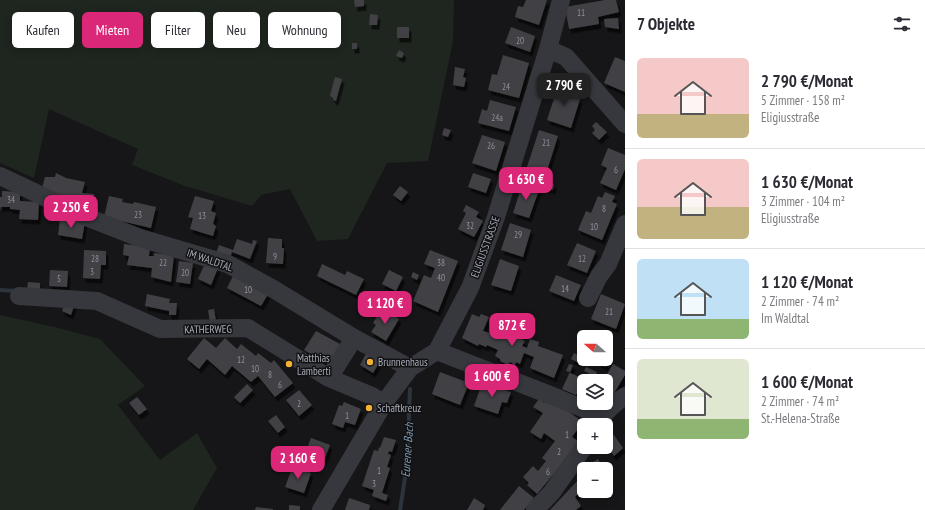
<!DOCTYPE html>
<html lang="de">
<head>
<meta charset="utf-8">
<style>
	body { margin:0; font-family:"PT Sans Narrow",sans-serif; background:#f7f7f7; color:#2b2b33; height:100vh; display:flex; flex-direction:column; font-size:15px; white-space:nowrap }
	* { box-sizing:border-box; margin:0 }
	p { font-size:13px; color:#7c7c81 }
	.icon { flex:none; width:22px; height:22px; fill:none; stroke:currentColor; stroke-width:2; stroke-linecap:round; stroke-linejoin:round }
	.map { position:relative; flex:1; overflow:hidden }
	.sheet { display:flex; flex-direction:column; background:#fff; width:300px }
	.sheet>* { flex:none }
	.banner { position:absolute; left:12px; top:12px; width:380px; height:36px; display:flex; gap:8px }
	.needle { width:26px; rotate:290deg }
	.buttons { position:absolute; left:577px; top:330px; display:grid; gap:8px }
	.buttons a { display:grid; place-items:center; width:36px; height:36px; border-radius:6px; background:#fff; box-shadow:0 2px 10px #0003; font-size:20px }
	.price { position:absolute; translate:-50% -34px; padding:0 9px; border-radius:8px; background:#db2777; color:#fff; font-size:13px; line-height:26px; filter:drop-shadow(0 1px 2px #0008) }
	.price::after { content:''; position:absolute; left:50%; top:24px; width:12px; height:9px; margin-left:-6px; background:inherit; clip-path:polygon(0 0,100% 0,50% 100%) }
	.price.active { background:#222; color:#fff }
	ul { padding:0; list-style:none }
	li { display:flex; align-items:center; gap:12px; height:100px; padding:0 12px }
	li+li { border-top:1px solid #e1e1e2 }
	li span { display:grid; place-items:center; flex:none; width:112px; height:80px; border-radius:6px; color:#555 }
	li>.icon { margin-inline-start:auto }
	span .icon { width:48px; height:48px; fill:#fffc; stroke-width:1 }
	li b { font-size:17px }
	h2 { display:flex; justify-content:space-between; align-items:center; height:48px; padding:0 12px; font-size:17px }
	.pill { padding:0 14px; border-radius:6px; background:#fff; box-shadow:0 2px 10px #0003; font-size:14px; line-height:36px }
	.pill.active { background:#db2777; color:#fff }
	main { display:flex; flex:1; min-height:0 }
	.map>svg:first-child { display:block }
	.green { fill:#1e261f }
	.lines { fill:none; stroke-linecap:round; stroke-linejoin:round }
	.stream { stroke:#2c353c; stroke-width:4 }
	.building { fill:#404145; filter:url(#shadow) }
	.minor { stroke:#37383d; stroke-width:18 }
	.poi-dot { fill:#f2b134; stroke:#111113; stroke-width:1.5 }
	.labels { text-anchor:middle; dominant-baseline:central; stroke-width:3; stroke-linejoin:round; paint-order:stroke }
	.number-label { font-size:9px; fill:#8e929b }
	.street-label { font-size:11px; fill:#a8adb8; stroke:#111113 }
	.poi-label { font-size:11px; fill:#a8adb8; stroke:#111113; text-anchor:start }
	.water-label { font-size:12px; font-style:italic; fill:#7f9bb3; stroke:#111113 }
</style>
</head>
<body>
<main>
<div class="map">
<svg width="625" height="510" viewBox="0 0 625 510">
	<defs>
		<filter id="shadow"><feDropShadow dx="2.5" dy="4.5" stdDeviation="0" flood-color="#0009"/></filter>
	</defs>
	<rect width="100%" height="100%" fill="#161618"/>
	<path class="green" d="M0,0H454L453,41L428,161L387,163L348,239L317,241L290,189L261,195L252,206L185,186L132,165L138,149L49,109L34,178L0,163Z
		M0,315L55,327L100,339L145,386L118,405L160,460L197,433L217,468L193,510H0Z"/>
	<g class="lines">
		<path class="stream" d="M0,290L16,291
			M400,510L407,465L410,389"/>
	</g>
	<path class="building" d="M354,0H364V6L355,7Z
		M526,0H547L539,25L515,17L518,6L523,7Z
		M605,0H616L619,12L598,17L599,24L569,29L565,7Z
		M370,14L378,15L377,25H369Z
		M618,18L619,29L605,27L604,19Z
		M397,27H409V38H397Z
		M511,27L535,36L530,52L505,43Z
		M352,43H357V49H352Z
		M399,50L404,53L402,58L396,56Z
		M503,55L529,63L519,98L488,90L492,74L497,75Z
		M615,57L625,61V92L604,83Z
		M455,67L465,69L463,77L466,78L464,87L453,85Z
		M335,77L342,79L336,101L333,100V98L330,96Z
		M559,83L572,87L570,96L580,99L571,128L547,120Z
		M490,100L516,107L509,131L478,123L482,109L487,111Z
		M596,122L607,132L599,140L592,133L595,130L592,126Z
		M444,128L451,130L448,137L442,135Z
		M539,130L558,136L546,174L527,167Z
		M482,135L505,142L496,171L472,163Z
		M608,148L625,155V169L616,190L600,183L607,168L601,165Z
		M56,173L66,178L85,182L82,193L94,194L93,205L61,198L42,188L45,177H55Z
		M473,173L491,179L486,193L468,187Z
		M545,181L554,184L553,190L543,187Z
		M522,185L539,190L529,218L513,213Z
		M400,186L408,192L401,201L393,195Z
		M2,191L20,192V201L39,202L38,220L19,219L20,210L10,209V207H1L0,211V197H2Z
		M605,192L615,196L612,202L617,204L602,240L578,230L586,211L591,213L598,196L602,198Z
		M109,196L123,199L122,202L133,204L134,202L156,207L151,228L104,217Z
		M195,196L214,201L211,211L216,213L213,224L216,226L213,236L190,229L193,218L188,217Z
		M466,205L479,212L476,217L483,221L474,237L458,229L466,213L463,211Z
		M60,219L85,222L82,239L58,235Z
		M510,223L531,230L523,257L501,250Z
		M268,238L282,239V248H284L283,264L266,263Z
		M237,239L252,244L253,240L257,241L250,259L232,252L230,258L216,253L219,245L233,250Z
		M577,243L596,251L587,273L567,265Z
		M124,244L150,247L149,256H154V253L174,255L171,282L151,277L152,268L127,265L129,256L123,255Z
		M84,250L106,251V265H101L100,279L83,278Z
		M430,250L458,261L438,312L413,301L424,275L431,278L435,268L424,264Z
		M500,259L519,266L511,291L491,285Z
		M179,261L193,263L190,284L176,282Z
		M205,263L218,268L211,285L198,279Z
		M322,264L345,275L347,271L364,279L356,295L317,276Z
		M50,270L68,271L67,287L49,286Z
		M389,270L403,277L396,291L382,284Z
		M235,272L270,291L261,306L227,288Z
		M413,272L419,275L417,280L411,277Z
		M556,275L581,285L574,301L549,291Z
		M28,282L40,283V291L27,289Z
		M147,294L170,299L169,303H177L176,315H169V311L145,306Z
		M601,294L625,304L616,329L591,319Z
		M66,299L75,303L71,315L62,311Z
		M214,309L216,321L210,322L208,310Z
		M385,310L399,319L386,341L371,332L376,325L373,323L378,315L380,317Z
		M472,314L479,317L481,314L489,317L483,331L497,335L496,337L502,339L504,333L510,335L511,333L525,341L522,346L527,348L530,339L539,342L538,346L563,355L554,378L530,368L534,357L524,353L520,364L516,362L515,365L510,362L508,365L500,361V359L495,356L498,350L487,345L486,347L479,344L478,346L462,338Z
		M316,331L340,344L328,364L304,350Z
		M204,338L216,348L225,338L237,349L241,344L256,356L258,353L271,363L274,360L293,383L275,397L258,376L251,382L232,366L225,375L207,359L199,369L187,359Z
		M367,352L381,360L373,373L360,365Z
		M574,353L580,356L577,362L571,359Z
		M606,358L610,361L605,367L598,362L600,359H606Z
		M569,364L573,365L570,373L587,380L590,374L584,371L586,367L597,372L594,381H584V392L579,390L576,395L562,389L570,372L566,371Z
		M613,364L625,371V375L610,400L606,398V381H603Z
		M440,372L469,383L460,405L432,394Z
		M482,383L511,392L507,403L502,402L498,414L474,406Z
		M247,384L253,390L240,403L234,397Z
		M299,390L312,405L299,416L286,400Z
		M137,397L147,409L139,415L129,403Z
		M539,399L544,403L546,400L561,409L562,407L583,422L572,437L578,441L557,470L537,494L527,485L529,483L523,477L533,466L538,471L546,461L542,458L555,441L544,433L541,439L530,432L543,413L533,407Z
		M344,402L361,409L355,425L345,422L343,428L332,424L339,405L342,406Z
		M276,415L285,427L278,433L268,421Z
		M614,435L623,448L614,456L606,445V440Z
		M384,437L396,440L392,452L389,451L388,454L391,455L387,467L390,468L382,493L388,495L386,501L372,496L374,490L362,486L374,450L378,451L379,447L380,448Z
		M311,438L330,445L324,461L305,454Z
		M598,459L604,469H588L586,466Z
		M293,466L311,473L304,493L285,487Z
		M606,472L611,480L606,483Z
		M581,477L584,479V489L575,497L581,506L576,510H550Z
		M519,486L534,498L524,510H500Z
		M349,498L370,505L369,510H345Z
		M474,498L485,505L483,510H467Z
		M289,505L300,506V510H289Z
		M256,507L273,509V510H255Z"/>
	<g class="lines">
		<path class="minor" d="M548,49L566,57L625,124
			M0,176L89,218L140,238L228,264L275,290L354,338L410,368
			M19,296L97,301L160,329L248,328L329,378L372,396L384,403
			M588,298L599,276L608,264L625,224
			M437,351L550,395L587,410L601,417
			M329,378L354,338
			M597,425C604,412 613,404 625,396
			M321,510L384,403L410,368L437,351L470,288L496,217L548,49L561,0
			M535,510L552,492L584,447"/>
	</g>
	<g class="poi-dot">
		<circle cx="370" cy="362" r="4"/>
		<circle cx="289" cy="364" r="4"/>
		<circle cx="369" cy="408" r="4"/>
	</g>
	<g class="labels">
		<g class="number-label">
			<text x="581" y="12">11</text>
			<text x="520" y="40">20</text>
			<text x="506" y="86">24</text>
			<text x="497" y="117">24a</text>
			<text x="546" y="142">21</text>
			<text x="491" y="145">26</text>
			<text x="616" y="169">6</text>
			<text x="11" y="199">34</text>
			<text x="604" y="208">8</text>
			<text x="138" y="214">23</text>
			<text x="202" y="215">13</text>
			<text x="470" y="225">32</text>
			<text x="594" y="226">10</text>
			<text x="518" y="234">29</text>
			<text x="275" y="256">9</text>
			<text x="95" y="258">28</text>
			<text x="582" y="258">12</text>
			<text x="163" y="262">22</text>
			<text x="441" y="262">38</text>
			<text x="92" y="271">3</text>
			<text x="185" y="272">20</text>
			<text x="441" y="277">40</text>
			<text x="59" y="278">5</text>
			<text x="565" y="288">14</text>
			<text x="248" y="289">10</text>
			<text x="609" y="311">21</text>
			<text x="241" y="359">12</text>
			<text x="255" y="368">10</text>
			<text x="270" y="374">8</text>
			<text x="280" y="384">6</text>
			<text x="299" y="403">2</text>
			<text x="347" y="415">1</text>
			<text x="567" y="434">1</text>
			<text x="559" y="451">2</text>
			<text x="379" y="470">1</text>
			<text x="548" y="471">6</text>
			<text x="374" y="483">3</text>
		</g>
		<g class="street-label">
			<text transform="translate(485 247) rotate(-70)">ELIGIUSSTRASSE</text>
			<text transform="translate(210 260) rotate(19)">IM WALDTAL</text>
			<text transform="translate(208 329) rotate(-1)">KATHERWEG</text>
		</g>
		<g class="poi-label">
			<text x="297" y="358">Matthias<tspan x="297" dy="13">Lamberti</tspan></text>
			<text x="378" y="362">Brunnenhaus</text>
			<text x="377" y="408">Schaftkreuz</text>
		</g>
		<g class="water-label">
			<text transform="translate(407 450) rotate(-86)">Eurener Bach</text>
		</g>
	</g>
</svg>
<div class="buttons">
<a><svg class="needle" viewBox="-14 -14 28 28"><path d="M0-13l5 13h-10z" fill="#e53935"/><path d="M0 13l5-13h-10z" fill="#7c7c81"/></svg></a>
<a><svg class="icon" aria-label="layers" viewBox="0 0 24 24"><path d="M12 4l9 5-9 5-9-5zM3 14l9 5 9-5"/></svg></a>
<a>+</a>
<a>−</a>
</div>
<b class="price active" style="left:564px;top:107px">2 790 €</b>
<b class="price" style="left:526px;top:201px">1 630 €</b>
<b class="price" style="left:71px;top:229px">2 250 €</b>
<b class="price" style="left:385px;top:325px">1 120 €</b>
<b class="price" style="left:512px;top:347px">872 €</b>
<b class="price" style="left:492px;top:398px">1 600 €</b>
<b class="price" style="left:298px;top:480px">2 160 €</b>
<div class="banner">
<a class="pill">Kaufen</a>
<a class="pill active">Mieten</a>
<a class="pill">Filter</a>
<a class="pill">Neu</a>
<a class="pill">Wohnung</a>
</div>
</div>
<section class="sheet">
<h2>7 Objekte<svg class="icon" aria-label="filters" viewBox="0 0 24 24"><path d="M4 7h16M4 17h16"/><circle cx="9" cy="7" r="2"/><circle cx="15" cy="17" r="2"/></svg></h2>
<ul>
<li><span style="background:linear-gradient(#f6c9c9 70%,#c2b280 0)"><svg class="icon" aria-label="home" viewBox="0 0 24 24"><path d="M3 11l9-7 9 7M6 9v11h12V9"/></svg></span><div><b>2 790 €/Monat</b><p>5 Zimmer · 158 m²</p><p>Eligiusstraße</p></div></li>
<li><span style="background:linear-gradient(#f6c9c9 60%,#c2b280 0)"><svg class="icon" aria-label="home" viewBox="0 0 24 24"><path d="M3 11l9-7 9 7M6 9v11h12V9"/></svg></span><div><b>1 630 €/Monat</b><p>3 Zimmer · 104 m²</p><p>Eligiusstraße</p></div></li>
<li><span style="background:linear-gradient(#bfe0f5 75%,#8fb573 0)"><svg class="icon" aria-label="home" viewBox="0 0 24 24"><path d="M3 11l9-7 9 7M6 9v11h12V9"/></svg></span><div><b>1 120 €/Monat</b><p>2 Zimmer · 74 m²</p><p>Im Waldtal</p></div></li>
<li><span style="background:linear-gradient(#dfe7d0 75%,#8fb573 0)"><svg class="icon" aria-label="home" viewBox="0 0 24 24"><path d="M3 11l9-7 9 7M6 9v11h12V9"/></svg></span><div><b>1 600 €/Monat</b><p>2 Zimmer · 74 m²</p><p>St.-Helena-Straße</p></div></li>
</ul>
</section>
</main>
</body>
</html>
